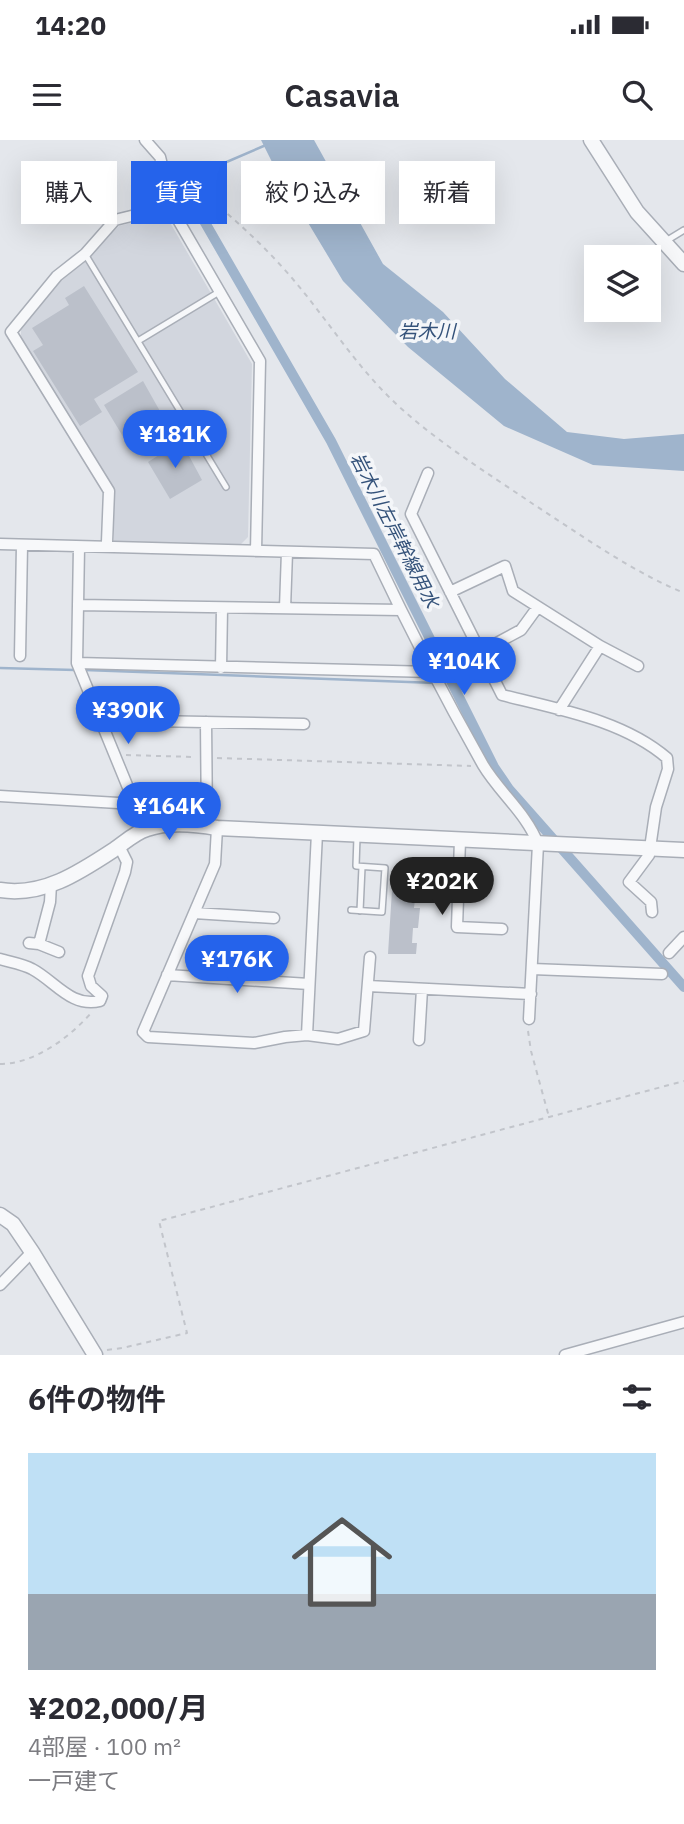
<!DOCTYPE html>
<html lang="ja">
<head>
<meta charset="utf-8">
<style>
	body { margin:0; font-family:"IBM Plex Sans","Noto Sans JP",sans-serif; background:#f2f2f3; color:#2b2b33; height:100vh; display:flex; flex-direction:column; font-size:26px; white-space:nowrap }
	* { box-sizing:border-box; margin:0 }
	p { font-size:23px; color:#7c7c81 }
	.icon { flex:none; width:38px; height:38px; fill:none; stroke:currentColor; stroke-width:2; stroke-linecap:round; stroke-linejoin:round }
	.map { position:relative; height:1215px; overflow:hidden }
	.drawer { display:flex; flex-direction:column; background:#fff; flex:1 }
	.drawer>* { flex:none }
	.top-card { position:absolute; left:21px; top:21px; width:642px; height:63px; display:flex; gap:14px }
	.buttons { position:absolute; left:584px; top:105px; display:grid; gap:14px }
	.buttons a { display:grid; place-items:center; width:77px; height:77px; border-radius:0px; background:#fff; box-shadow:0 7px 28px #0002; font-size:35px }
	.price { position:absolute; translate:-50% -60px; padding:0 16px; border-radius:24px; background:#2563eb; color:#fff; font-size:23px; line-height:46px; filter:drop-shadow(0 2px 4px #0008) }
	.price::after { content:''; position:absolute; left:50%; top:42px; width:21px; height:16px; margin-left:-10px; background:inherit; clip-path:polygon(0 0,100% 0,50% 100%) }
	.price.selected { background:#222; color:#fff }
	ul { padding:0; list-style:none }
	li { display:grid; align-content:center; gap:14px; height:371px; padding:0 28px }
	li+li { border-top:2px solid #e1e1e2 }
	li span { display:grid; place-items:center; height:217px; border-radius:0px; color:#555 }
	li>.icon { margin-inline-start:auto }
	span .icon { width:126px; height:126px; fill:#fffc; stroke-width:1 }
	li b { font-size:30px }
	h2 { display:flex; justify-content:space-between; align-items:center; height:84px; padding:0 28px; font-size:30px }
	.pill { padding:0 24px; border-radius:0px; background:#fff; box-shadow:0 7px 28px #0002; font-size:24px; line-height:63px }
	.pill.selected { background:#2563eb; color:#fff }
	.status { display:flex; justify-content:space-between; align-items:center; height:49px; padding:0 35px; background:#fff; direction:ltr }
	.status svg { height:19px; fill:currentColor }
	header { display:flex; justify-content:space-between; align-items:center; height:91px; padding:0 28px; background:#fff; font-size:32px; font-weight:600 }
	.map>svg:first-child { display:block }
	.built { fill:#d2d6de }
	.water { fill:#9fb4cc }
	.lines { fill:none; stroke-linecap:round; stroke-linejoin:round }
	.stream { stroke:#9fb4cc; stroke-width:2.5 }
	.canal { stroke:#9fb4cc; stroke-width:10 }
	.building { fill:#bbc0ca }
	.service-casing { stroke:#a9aeb7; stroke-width:8 }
	.minor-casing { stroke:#a9aeb7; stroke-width:13 }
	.tertiary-casing { stroke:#a9aeb7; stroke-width:17 }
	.path { stroke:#c2c5cb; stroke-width:2; stroke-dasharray:5 5; stroke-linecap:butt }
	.service { stroke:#f7f8fa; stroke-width:5 }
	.minor { stroke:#f7f8fa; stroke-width:10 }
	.tertiary { stroke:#f7f8fa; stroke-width:14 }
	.labels { text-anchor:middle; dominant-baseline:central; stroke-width:7; stroke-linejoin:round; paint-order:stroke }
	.water-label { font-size:19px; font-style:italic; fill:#34527a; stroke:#f4f6f9 }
</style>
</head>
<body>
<div class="status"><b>14:20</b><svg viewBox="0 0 49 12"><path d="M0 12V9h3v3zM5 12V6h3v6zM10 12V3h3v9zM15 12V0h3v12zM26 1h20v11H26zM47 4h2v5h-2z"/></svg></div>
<header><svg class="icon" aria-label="menu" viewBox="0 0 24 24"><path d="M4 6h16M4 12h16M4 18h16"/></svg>Casavia<svg class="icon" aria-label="search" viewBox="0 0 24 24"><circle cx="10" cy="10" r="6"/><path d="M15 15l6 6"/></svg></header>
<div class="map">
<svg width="684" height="1215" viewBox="0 0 684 1215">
	<rect width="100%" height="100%" fill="#e4e7ec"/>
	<path class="built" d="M165,74L252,224L248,397L239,406L114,402V350L21,199V188L59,142L119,86Z"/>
	<path class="water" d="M261,0H314L383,124L443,172L505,239L567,292L624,299L684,294V331L593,325L504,286L408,207L343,141L274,26Z"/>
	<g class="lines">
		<path class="stream" d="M208,30L266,5
			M0,528L75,530
			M85,530L435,543"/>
		<path class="canal" d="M196,67L331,301L494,627L509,649L684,847"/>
	</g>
	<path class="building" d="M84,146L138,232L94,259L102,272L80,286L33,211L43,205L32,188L69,165L65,158Z
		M143,241L170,289L164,293L163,290L131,310L104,265Z
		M181,301L202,340L170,359L148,322Z
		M393,734L405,735L406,738H409L410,734L423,735L422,751L416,750L414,768H420L418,788H413L412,803H417L416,814H388Z"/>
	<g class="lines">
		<defs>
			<path id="service" d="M666,101L684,90
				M85,114L226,347
				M138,201L219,152
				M351,770L382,772L385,728L356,726L357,697
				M360,771L362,727"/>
			<path id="minor" d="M145,0L160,17L174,73L260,221L256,411
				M428,333L411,374L502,555C557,569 623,580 667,618L668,629L656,667L649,715L629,742L651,762L652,772
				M107,402L109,351L11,192L57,136L85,114L115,80L172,66
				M0,404L374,414C408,486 444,556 483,625C499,652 527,674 538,704L529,879
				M79,407L77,523L145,689
				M450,452L505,426L513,451L600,506L638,526
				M78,465L401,470
				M285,468L287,412
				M480,512L521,490L537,468
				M20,516L22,405
				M77,523L432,532
				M221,528L222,468
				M559,570L600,506
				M100,580L304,584
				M206,582L207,686
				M0,656L135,664
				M217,688L215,724L143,892L148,897L254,903L285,897L307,895L338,899L364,891L370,817
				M460,700L457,787L502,789
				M194,773L274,778
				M29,803L39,804L50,762L51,744
				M39,804L59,812
				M669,813L684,797
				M0,819C10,822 23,824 32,829C55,841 71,868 100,861L102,856L91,846L88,836L125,732L127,722L119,706
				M532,829L662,834
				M167,835L309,844
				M368,846L531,854
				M307,895L317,693
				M419,900L422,849
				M0,1145L32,1112
				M565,1215L684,1182"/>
			<path id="tertiary" d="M591,0L637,72L684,124
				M0,750C43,757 80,732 115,709C125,702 136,692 147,689C169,681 195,684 217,688L684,710
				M0,1075L13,1084L32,1112L95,1215"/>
		</defs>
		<use href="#service" class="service-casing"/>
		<use href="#minor" class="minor-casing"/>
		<use href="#tertiary" class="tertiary-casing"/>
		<path class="path" d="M174,29C213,61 251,92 284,129C321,170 349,217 388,256C429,297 486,332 533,364C581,395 631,431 684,453
			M126,615L194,617
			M217,618L471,626
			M528,891L531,911L549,977
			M0,924C34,924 69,898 91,873
			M107,1210L122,1208L187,1193L159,1081L684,941"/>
		<use href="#service" class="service"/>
		<use href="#minor" class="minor"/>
		<use href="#tertiary" class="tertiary"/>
	</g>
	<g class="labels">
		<g class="water-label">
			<text x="427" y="191">岩木川</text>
			<text transform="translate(395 390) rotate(63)">岩木川左岸幹線用水</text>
		</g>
	</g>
</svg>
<div class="buttons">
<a><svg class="icon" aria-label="layers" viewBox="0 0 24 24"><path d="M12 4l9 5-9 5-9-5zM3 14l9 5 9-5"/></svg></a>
</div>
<b class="price" style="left:175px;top:330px">¥181K</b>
<b class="price" style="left:464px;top:557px">¥104K</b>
<b class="price" style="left:128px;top:606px">¥390K</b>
<b class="price" style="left:169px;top:702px">¥164K</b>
<b class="price selected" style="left:442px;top:777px">¥202K</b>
<b class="price" style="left:237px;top:855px">¥176K</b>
<div class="top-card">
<a class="pill">購入</a>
<a class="pill selected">賃貸</a>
<a class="pill">絞り込み</a>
<a class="pill">新着</a>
</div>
</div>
<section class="drawer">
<h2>6件の物件<svg class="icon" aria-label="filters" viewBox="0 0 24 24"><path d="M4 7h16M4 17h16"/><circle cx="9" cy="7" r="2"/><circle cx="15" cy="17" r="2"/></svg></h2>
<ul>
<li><span style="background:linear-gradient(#bfe0f5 65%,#9aa5b1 0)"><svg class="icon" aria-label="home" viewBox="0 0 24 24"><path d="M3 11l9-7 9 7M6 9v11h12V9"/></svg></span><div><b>¥202,000/月</b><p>4部屋 · 100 m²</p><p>一戸建て</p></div></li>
</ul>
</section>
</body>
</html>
